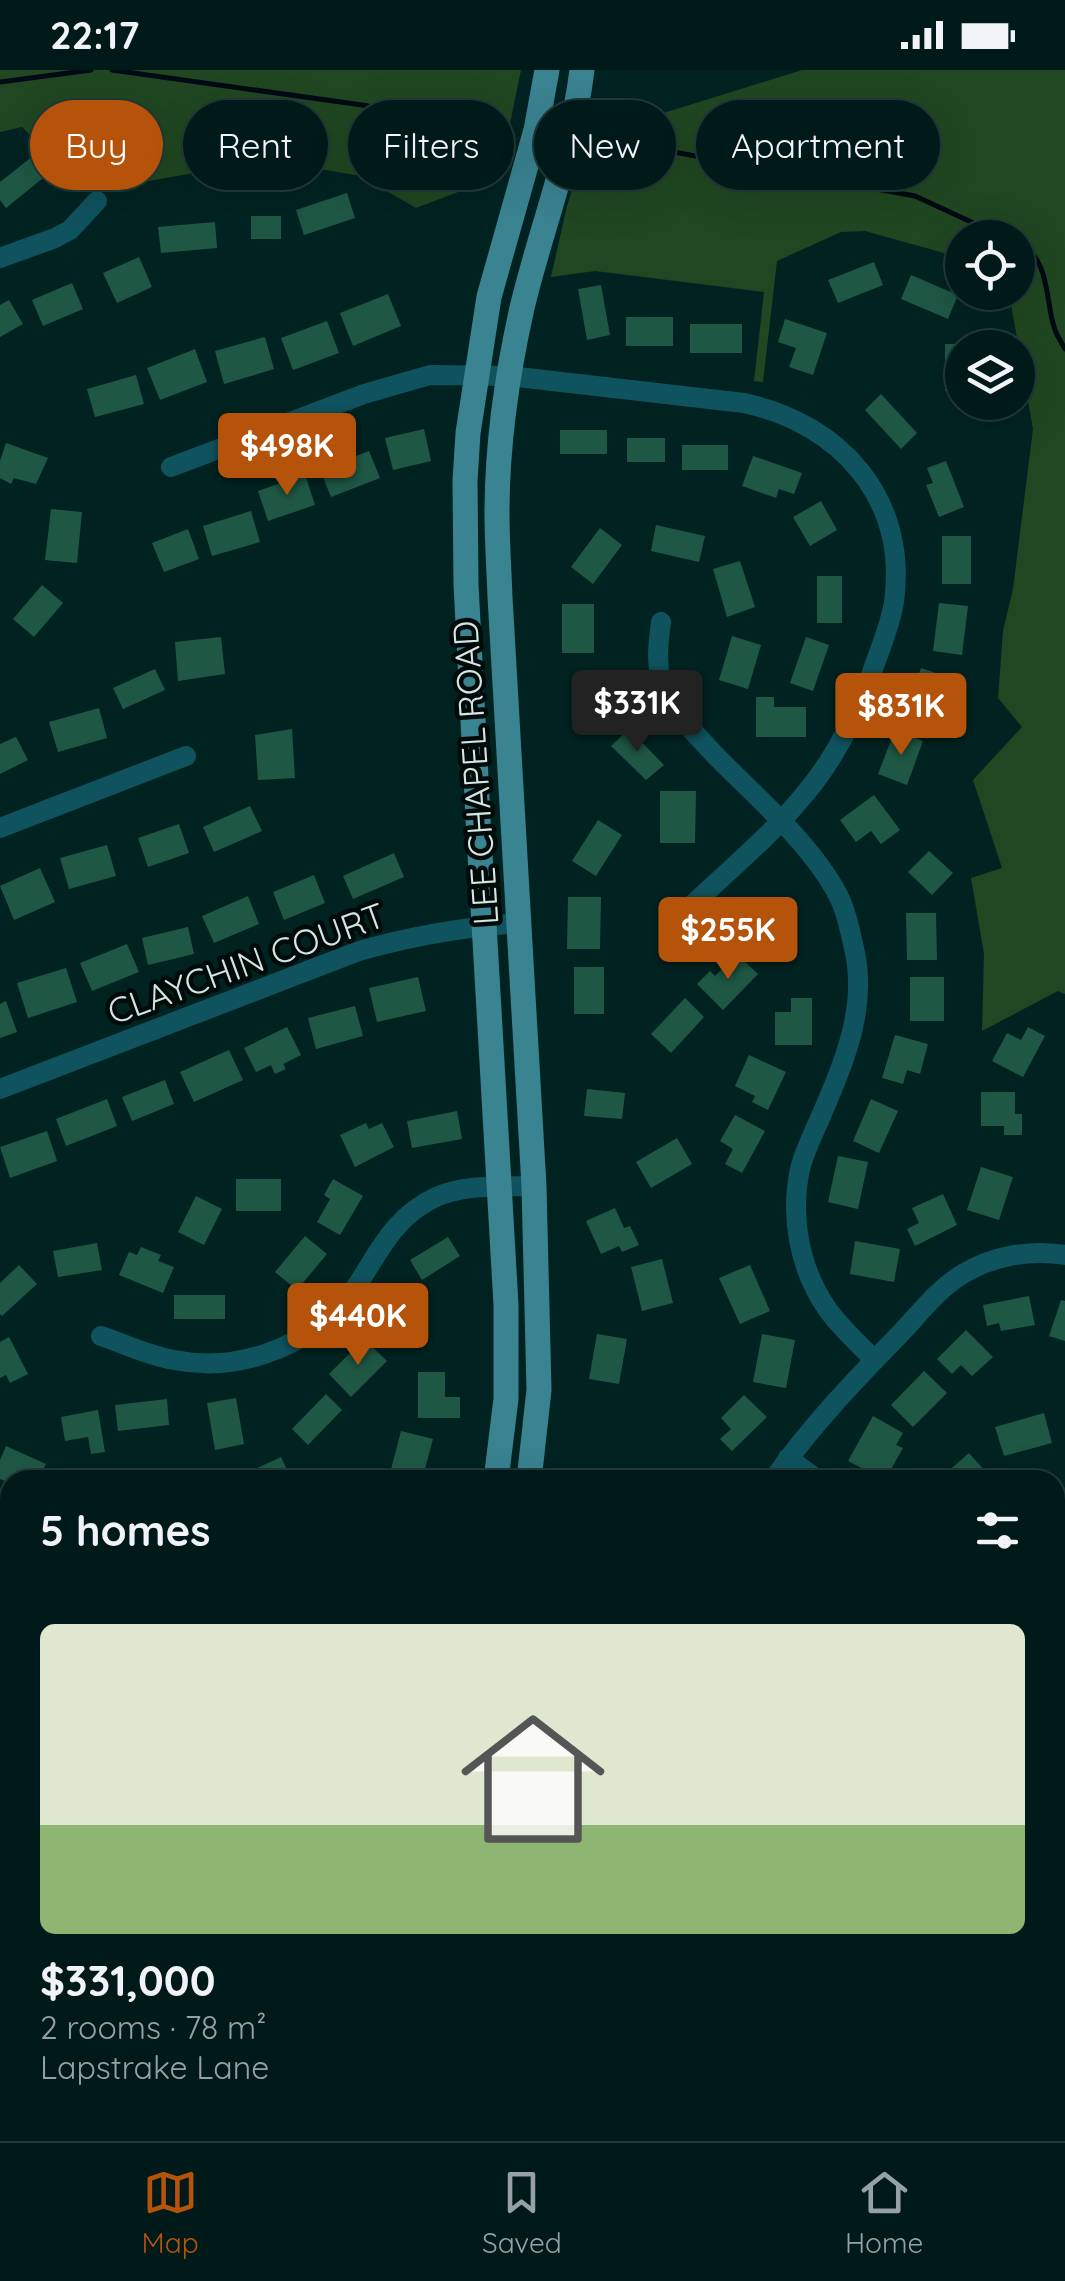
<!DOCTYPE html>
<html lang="en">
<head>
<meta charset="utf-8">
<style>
	body { margin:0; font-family:Quicksand,sans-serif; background:#0e2726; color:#f1f3f6; height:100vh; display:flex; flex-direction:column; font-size:38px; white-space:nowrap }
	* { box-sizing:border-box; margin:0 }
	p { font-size:32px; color:#95a1a2 }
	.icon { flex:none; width:55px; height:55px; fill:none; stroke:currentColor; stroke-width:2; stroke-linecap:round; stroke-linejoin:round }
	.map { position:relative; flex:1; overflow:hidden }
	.details { position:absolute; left:0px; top:1400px; width:1065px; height:672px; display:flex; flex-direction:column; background:#001a19; border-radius:30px 30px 0 0; box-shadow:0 10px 40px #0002,0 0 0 2px #223838 }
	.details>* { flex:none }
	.banner { position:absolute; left:30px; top:30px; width:1005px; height:90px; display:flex; gap:20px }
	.fabs { position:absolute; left:945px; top:150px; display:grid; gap:20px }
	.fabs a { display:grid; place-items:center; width:90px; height:90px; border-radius:50%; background:#001a19; box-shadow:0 10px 40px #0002,0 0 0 2px #223838; font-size:50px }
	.price { position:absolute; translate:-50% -85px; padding:0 22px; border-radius:10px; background:#b45309; color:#fff; font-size:32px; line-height:65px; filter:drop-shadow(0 2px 5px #0008) }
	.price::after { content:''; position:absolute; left:50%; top:60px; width:30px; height:22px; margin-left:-15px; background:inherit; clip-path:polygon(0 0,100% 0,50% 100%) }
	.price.on { background:#222; color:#fff }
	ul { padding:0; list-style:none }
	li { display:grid; align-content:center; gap:20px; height:530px; padding:0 40px }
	li span { display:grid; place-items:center; height:310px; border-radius:15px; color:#555 }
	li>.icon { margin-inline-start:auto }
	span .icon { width:180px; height:180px; fill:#fffc; stroke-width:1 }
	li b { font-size:42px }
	h2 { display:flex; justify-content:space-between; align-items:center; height:120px; padding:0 40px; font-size:42px }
	.tag { padding:0 35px; border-radius:45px; background:#001a19; box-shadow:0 10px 40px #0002,0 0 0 2px #223838; font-size:35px; line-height:90px }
	.tag.on { background:#b45309; color:#fff }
	.status { display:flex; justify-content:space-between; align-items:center; height:70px; padding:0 50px; background:#001a19; direction:ltr }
	.status svg { height:28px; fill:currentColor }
	.tab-bar { display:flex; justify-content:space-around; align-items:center; height:140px; border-top:2px solid #223838; background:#001a19; font-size:28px; color:#95a1a2 }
	.tab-bar a { display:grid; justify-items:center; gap:5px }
	.tab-bar .on { color:#b45309 }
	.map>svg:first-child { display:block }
	.green { fill:#204721 }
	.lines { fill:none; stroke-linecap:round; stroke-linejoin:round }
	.stream { stroke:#000a14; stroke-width:5 }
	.building { fill:#1e5844 }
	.minor { stroke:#0f535f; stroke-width:20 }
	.major { stroke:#3a8391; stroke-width:25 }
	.labels { text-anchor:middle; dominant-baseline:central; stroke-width:9; stroke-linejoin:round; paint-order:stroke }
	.street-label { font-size:35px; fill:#d2e6e4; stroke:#000a09 }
</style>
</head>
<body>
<div class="status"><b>22:17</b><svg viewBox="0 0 49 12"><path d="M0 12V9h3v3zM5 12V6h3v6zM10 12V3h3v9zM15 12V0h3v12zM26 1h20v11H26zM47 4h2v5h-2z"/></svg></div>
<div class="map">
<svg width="1065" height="2071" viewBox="0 0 1065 2071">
	<rect width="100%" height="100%" fill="#002321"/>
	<path class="green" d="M0,0H521L508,63L495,108L416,138L361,106L267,90L132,114L63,98L22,57L0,62Z
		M802,0H1065V924L1058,921L982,961L984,884L971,808L1002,798L973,710L1022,657L998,628L1003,561L1013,519L1033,359L1009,223L1018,222V168H962V188L865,161L841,162L777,191L763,312L754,311L764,222L595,201L551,207L567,136L590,66Z
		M0,1813L10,1819V1960L0,1956Z"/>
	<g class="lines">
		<path class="stream" d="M112,0L362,35L497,60
			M0,12L91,0
			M610,82L663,80L915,126L1006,168
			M1018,173C1050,188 1045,228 1054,257C1056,264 1061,272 1065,279"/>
	</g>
	<path class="building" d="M33,86L48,104L6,138L0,130V112Z
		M347,123L355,148L304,165L296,140Z
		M251,146H281V169H251Z
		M215,152L217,178L161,183L158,157Z
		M139,187L152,217L117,233L103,203Z
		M874,192L883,215L838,233L828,210Z
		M911,205L958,225L948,249L901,229Z
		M72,213L83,239L43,256L32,230Z
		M601,215L610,265L587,270L578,219Z
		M388,224L401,256L353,276L340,243Z
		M9,230L23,254L0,267V235Z
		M626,247H673V276H626Z
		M785,249L827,263L813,305L789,297L796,278L778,272Z
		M327,251L339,283L293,300L281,268Z
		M690,254H742V283H690Z
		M265,267L274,299L224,314L215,281Z
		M945,274H975V278H962V321H945Z
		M195,279L207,312L160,330L147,298Z
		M136,305L144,334L95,347L87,319Z
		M881,324L917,363L901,379L865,340Z
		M424,359L431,391L393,400L385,368Z
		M560,360H607V384H560Z
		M627,368H665V392H627Z
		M6,373L48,388L36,414L14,408L11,414L0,408V391Z
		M682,375H728V400H682Z
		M369,381L380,408L331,427L320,400Z
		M753,386L802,403L794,424L779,419L776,428L742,416Z
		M946,391L964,437L939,447L926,415L933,413L927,398Z
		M305,404L315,435L268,451L258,421Z
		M821,431L837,460L810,476L793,447Z
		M51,439L82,442L77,493L45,490Z
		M251,441L260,472L212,486L203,456Z
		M656,455L705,466L699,492L651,481Z
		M600,458L622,475L593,514L571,497Z
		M188,459L199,489L164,502L152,473Z
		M942,466H971V514H942Z
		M740,491L755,537L727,547L713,499Z
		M817,506H842V553H817Z
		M42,515L63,533L34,567L13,549Z
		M939,533L968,536L962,585L933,581Z
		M562,534H594V583H562Z
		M732,566L761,575L748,619L719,610Z
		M221,567L225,604L178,611L175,572Z
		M806,567L829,575L813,621L790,613Z
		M921,598L951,608L937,651L906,641Z
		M155,599L165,620L123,639L113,618Z
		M605,604L624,647L598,659L579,616Z
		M756,627H774V637H806V667H756Z
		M99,638L107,668L58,682L49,652Z
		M292,659L295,708L258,710L255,665Z
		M629,659L664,695L646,710L611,676Z
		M895,660L923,671L907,715L878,704Z
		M16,667L28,690L0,704V674Z
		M660,721H696L695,773H660Z
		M874,725L900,760L881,774L871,761L856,772L840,750Z
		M250,736L262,761L214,782L203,757Z
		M598,750L622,765L596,806L572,791Z
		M179,754L189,783L148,797L138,768Z
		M107,775L116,806L69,819L60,788Z
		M929,781L953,803L932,825L908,802Z
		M394,783L404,807L353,829L343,806Z
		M40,798L55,832L14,850L0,816Z
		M314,805L325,833L284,850L273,822Z
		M248,826L259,854L214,873L202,846Z
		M568,827H601L600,879H567Z
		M750,841L794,845L792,874L748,870Z
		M906,843H936L937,890H907Z
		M188,857L194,884L148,895L142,868Z
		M127,874L139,902L92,921L80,893Z
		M737,884L758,904L723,940L697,914L710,901L715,906Z
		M574,897H604V944H574Z
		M66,898L77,932L28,948L17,913Z
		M418,907L426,941L377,952L369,918Z
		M910,907H944V951H910Z
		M685,928L704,947L671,983L651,964Z
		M791,928H812V975H775V942H791Z
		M6,931L17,962L0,968V934Z
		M355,936L363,966L316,979L308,948Z
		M287,957L301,985L283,994L286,999L275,1004L271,995L256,1002L244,978Z
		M1028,957L1045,966L1023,1007L992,991L1007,963L1021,970Z
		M895,965L928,974L920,1004L907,1000L903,1014L882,1008Z
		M229,980L243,1010L194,1032L180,1002Z
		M749,985L786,1002L768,1040L752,1032L755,1026L735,1016Z
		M165,1010L174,1034L132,1051L122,1027Z
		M587,1019L625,1023L622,1049L584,1046Z
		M981,1022H1015V1044H1022V1065H1004V1056H981Z
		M107,1029L117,1056L66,1076L56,1049Z
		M871,1029L898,1041L879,1083L853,1071Z
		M457,1041L462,1069L412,1078L407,1051Z
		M735,1045L765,1061L742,1103L725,1094L733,1079L720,1071Z
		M366,1053L369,1059L382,1053L394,1077L355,1097L340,1065Z
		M47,1061L57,1091L10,1108L0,1077Z
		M677,1068L692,1094L651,1118L636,1092Z
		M838,1086L868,1092L858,1139L828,1132Z
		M981,1097L1013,1107L999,1150L967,1140Z
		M236,1109H281V1141H236Z
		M333,1109L363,1126L340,1165L317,1152L330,1129L324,1125Z
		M943,1124L957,1155L915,1176L907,1159L919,1153L912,1138Z
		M196,1126L222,1139L204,1175L178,1162Z
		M615,1138L624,1158L630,1156L639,1175L622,1182L619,1176L601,1184L586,1151Z
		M305,1166L327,1184L297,1220L275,1202Z
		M448,1167L460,1186L422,1210L410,1190Z
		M855,1171L900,1179L894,1212L850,1204Z
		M97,1173L102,1200L58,1207L53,1181Z
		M141,1177L161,1185L158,1191L174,1197L163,1223L119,1205L129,1182L137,1185Z
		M662,1189L673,1233L642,1241L631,1197Z
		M19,1195L37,1214L2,1246L0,1244V1213Z
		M750,1195L770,1241L740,1254L719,1208Z
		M406,1219L424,1235L394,1269L376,1253Z
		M174,1225H225V1249H174Z
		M1029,1226L1035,1255L1001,1261L999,1253L987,1256L983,1235Z
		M1061,1230L1065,1231V1271L1049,1266Z
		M966,1260L993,1287L972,1306L961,1295L952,1304L937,1289Z
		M597,1264L627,1269L619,1314L589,1309Z
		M762,1264L795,1270L786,1318L753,1312Z
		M9,1267L28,1304L10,1313L6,1305L0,1308V1272Z
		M364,1269L387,1291L351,1327L329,1304Z
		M924,1301L947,1323L913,1357L891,1335Z
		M418,1302H445V1327H460V1348H418Z
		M326,1324L342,1340L308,1375L292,1359Z
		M744,1325L767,1347L732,1381L720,1369L731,1359L721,1348Z
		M236,1328L244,1374L215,1380L207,1333Z
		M167,1329L169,1355L118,1361L115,1335Z
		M98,1340L105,1382L91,1384L88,1367L65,1371L61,1347Z
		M1044,1343L1052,1373L1004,1386L995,1357Z
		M873,1346L903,1363L896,1375L903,1378L885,1410L848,1391Z
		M401,1361L433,1369L422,1410L390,1403Z
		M6,1376L46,1394L39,1410H10V1413L0,1409V1390Z
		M969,1383L993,1410H938Z
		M281,1387L292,1410H231Z
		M0,1570L10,1575V1606L0,1601Z
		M1064,1914L1065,1958L1055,1960V1916Z
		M615,2062H663L669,2071H622Z
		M720,2062H753L758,2071H726Z
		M782,2062H823V2071H782Z
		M999,2062H1029L1027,2071H997Z"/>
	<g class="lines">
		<path class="minor" d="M0,188L55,168L70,160L97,131
			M171,397L364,324L430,305L509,306L744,333C841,354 908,429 894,532C890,557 879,581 871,605C855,648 834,690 804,725C770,767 723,805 684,843
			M661,552C659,569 656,587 660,605C668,638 692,660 715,685C756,727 813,775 839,827C847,843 850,861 854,878C868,938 844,992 821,1046C814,1062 806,1078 801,1095C789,1144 799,1199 828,1240C841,1258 859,1274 874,1290
			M0,758L186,686
			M0,1019L359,881C412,866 465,857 520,853
			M101,1266C125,1274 149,1286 174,1290C245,1304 321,1272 360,1211C381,1177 397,1145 436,1127C465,1114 502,1117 534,1116
			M788,1388L818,1410
			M773,1410C810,1357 854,1311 900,1264C919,1244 937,1220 961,1205C992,1186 1029,1179 1065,1185
			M0,1652L10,1657
			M1055,1782L1065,1777
			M552,2062L558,2071
			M943,2071L945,2062"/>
		<path class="major" d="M496,1410L506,1329V1235L479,767L466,514L465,411L468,363L489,227L536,60L547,0
			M529,1410L539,1320L534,1116L500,527C499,499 497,471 497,443C497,374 507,305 522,238C541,158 572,82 582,0
			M258,2071L262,2062
			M296,2071L299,2062"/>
	</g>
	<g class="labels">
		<g class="street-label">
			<text transform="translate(475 703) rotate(-94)">LEE CHAPEL ROAD</text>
			<text transform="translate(246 893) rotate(-20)">CLAYCHIN COURT</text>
		</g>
	</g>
</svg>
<div class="fabs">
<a><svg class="icon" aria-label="locate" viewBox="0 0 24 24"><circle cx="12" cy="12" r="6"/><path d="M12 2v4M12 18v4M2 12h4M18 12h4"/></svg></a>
<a><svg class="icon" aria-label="layers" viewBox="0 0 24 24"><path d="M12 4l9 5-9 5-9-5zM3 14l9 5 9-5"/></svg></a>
</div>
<b class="price" style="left:287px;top:428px">$498K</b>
<b class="price on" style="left:637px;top:685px">$331K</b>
<b class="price" style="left:901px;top:688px">$831K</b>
<b class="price" style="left:728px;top:912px">$255K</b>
<b class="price" style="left:358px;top:1298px">$440K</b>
<div class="banner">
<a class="tag on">Buy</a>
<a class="tag">Rent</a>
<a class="tag">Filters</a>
<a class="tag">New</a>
<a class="tag">Apartment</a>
</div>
<section class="details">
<h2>5 homes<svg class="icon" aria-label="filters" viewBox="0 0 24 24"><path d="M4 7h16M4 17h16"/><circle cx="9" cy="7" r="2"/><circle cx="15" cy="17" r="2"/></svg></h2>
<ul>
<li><span style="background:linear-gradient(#dfe7d0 65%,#8fb573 0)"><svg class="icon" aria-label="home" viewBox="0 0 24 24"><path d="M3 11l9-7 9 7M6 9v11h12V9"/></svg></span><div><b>$331,000</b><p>2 rooms · 78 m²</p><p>Lapstrake Lane</p></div></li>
</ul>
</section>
</div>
<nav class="tab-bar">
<a class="on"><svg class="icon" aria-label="map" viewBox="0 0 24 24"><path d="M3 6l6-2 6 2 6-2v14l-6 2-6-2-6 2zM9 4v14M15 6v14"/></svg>Map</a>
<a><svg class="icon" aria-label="saved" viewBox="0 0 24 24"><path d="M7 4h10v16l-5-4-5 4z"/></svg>Saved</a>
<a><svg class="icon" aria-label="home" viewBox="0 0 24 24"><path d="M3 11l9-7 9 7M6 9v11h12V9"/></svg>Home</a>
</nav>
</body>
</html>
